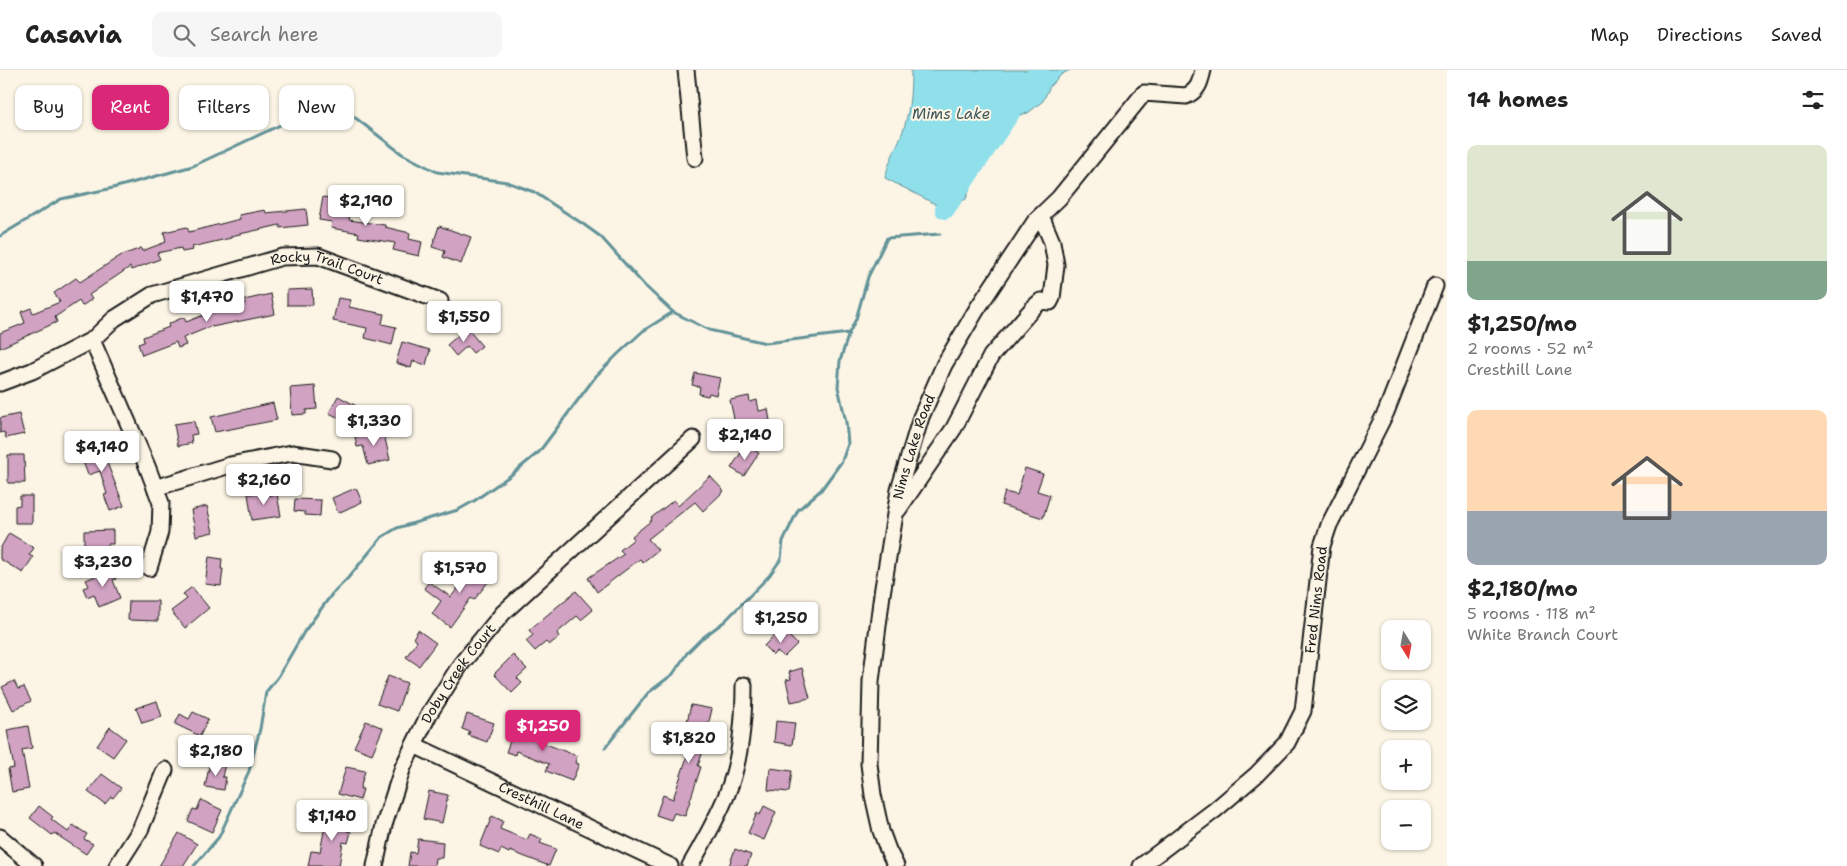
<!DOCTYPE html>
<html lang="en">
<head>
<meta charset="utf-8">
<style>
	body { margin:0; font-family:"Shantell Sans",sans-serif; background:#f6f6f6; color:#222; height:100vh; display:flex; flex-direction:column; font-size:19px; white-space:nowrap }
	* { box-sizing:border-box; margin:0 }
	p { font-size:16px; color:#767676 }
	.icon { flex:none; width:28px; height:28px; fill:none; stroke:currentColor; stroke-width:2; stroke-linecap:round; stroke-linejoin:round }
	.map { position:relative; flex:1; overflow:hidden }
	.panel { display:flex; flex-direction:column; background:#fff; width:400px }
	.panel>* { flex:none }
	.banner { position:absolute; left:15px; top:15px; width:475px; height:45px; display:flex; gap:10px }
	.needle { width:32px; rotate:169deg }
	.controls { position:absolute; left:1381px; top:550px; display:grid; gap:10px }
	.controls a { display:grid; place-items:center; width:50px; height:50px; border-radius:10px; background:#fff; box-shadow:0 1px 4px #0004; font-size:25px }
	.price { position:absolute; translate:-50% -42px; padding:0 11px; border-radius:5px; background:#fff; color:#222; font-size:16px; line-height:32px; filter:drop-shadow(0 1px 2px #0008) }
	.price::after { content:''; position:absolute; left:50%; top:30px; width:15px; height:11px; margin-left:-8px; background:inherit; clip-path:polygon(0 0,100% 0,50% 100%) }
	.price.current { background:#db2777; color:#fff }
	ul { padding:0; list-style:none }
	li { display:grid; align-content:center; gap:10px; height:265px; padding:0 20px }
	li span { display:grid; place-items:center; height:155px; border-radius:10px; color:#555 }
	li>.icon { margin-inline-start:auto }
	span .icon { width:90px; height:90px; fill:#fffc; stroke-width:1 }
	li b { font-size:21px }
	h2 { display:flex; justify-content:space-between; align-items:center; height:60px; padding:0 20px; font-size:21px }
	.chip { padding:0 18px; border-radius:10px; background:#fff; box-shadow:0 1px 4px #0004; font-size:18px; line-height:45px }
	.chip.current { background:#db2777; color:#fff }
	header { display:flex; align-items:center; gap:30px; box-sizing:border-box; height:70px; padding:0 25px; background:#fff; border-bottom:1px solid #e0e0e0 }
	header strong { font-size:24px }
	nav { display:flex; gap:28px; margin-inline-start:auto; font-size:18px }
	.search { width:350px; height:45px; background:#f6f6f6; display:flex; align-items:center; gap:12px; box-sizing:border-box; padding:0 18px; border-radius:10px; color:#767676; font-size:19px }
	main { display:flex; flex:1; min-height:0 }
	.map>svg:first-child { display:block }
	.water { fill:#90e0eb; stroke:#629298 }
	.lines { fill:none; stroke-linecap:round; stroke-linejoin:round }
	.stream { stroke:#629298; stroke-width:3 }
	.river { stroke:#90e0eb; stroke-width:20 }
	.building { fill:#d1a2c2; stroke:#1c1c1c }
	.minor-casing { stroke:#1c1c1c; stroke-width:19 }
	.minor { stroke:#fcf5e5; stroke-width:15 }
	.labels { text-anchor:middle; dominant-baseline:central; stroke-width:4; stroke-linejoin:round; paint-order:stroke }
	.street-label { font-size:14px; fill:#1c1c1c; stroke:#fcf5e5 }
	.water-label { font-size:15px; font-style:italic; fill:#3f575a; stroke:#fcf5e5 }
</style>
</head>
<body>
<header>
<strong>Casavia</strong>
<div class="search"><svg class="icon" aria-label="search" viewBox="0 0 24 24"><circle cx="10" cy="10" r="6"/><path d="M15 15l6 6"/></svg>Search here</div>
<nav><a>Map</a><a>Directions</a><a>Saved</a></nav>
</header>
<main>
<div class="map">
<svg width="1447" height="796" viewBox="0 0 1447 796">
	<rect width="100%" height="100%" fill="#fcf5e5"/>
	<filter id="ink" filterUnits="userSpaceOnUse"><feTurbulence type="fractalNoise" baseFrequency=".02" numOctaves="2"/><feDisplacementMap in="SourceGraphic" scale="10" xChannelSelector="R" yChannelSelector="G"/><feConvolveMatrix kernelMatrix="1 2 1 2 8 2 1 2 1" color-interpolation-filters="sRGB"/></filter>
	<g filter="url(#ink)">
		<path class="water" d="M911,0H1070L1062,4L1050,16L1043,31L1028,43L1011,47L990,65L966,129L945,139L885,108C889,90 898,75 904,58C910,39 911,19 911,0Z"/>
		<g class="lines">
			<path class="stream" d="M0,166L61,129L113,118L193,96L291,50L313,44L338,40L353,46L402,84L437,102L507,112L534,122L583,154L601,167L644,215L673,242L709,260L766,273L849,263
				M605,678L648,623L673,604L687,583L701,569L725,551L769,506L781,489L783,471L798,440L821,420L842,391L848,374L846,352L838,317L840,291L849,263L856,249L868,207L887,168L940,164
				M194,796L219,767L249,701L260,659L266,622L278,607L304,562L332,524L348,508L382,467L397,458L458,440L474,431L511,405L539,382L596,306L619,283L643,261L673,242"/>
			<path class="river" d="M945,139L1039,0"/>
		</g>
		<path class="building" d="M323,127L352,132L349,150L385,155V157L410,163L409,169L422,172L419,186L393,180L395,173L358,167L359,163L331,158L332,152L319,150Z
			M306,139L308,155L280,158V155L231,166V168L192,177L193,180L182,182L181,178L157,183L160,189L131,200L130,197L89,225L92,229L82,236L79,231L55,247L57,252L0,278V263L25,253L21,242L31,238L33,243L60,232L54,223L76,208L80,212L120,186L141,178L142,181L166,172L164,162L187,157L189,162L240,149L239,145L265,140L266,143Z
			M439,156L471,167L461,194L443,187L445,181L432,177Z
			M312,219L313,235H287V220Z
			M271,224L275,244L212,257V256L183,268L186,275L178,278L176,272L142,285L138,274L144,272L143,267L169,257L168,254L184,247L186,252L209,243L245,234L244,230Z
			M338,228L351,230L349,237L384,244L382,254L396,257L392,275L365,268L367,258L333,251Z
			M467,258L482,276L473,283L467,276L456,286L447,275Z
			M402,272L430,280L426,295L413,291L411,298L396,293Z
			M695,303L720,308L716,325L709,323L708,326L699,324L700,317L692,315Z
			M315,316L317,339L306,340V344L292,345L290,318Z
			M338,326L362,339L353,355L329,343Z
			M749,326L750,332L757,330L759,341L768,339L770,351L736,358L730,330Z
			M273,333L277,350L215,362L211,347Z
			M19,344L24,364L6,368L4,362L0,363V348Z
			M194,351L197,364L191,365L192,373L178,376L174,354Z
			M383,360L390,390L368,395L363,376L357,377L355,367Z
			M105,372L109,383L104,385L124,436L110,441L104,425L107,424L100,401L88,405L79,381Z
			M746,375L759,383L744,406L731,398Z
			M8,385H24L25,413H8Z
			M1025,398L1043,404L1037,421L1050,425L1043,448L1001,435L1005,422L1017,425Z
			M710,406L724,421L703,441L695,432L648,469L658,480L643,492L640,489L597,522L588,508L624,484L620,480L634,469L632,466L652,450L651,448L674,430L678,436Z
			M356,418L362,432L338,443L332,428Z
			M259,423L260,427L277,424L281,446L252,450L248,424Z
			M20,426H32V453H15V436L20,435Z
			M295,429L321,430L320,446L305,445V442L294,441Z
			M207,436L213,462L196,466L191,440Z
			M113,460V474H108V486H84V461Z
			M9,463L34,478L29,485L33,487L23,503L0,489V479Z
			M209,487L222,489L221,499H223L221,516L205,514Z
			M479,491L495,503L474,530L471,528L450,557L432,544L441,531L424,518L429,512L451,527Z
			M112,499L116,509L113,510L120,528L99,537L94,524L87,527L83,518L89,516L86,510Z
			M192,517L209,538L185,558L171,541L187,529L183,524Z
			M576,521L593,540L581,550L577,546L557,563L559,567L549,575L546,572L535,581L526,571L533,565L529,560Z
			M129,531H158V551L128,550Z
			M781,558L797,574L784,587L777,581L773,585L764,576Z
			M418,560L436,573L419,596L406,587L417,571L413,568Z
			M513,585L527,599L517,608L522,613L512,623L494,604Z
			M802,598L810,628L791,632L786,610L791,609L789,602Z
			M388,606L407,613L397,641L377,634Z
			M14,611L18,619L24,617L31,631L13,640L2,617Z
			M157,631L162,647L142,653L136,638Z
			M691,635L712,639L708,656L713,657L709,670L707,669L698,696L701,697L685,746L674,743L671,750L656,745L663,725L673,729L694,666L684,664Z
			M193,642L208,649L200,666L175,654L180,644L189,649Z
			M467,644L494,653L487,672L468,665L470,662L462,659Z
			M366,651L383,658L372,684L354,677Z
			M776,651L795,653L792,675L774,672Z
			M517,652L532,658L530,663L543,668L541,672L577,686L575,693L579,694L572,711L546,701L549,694L516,681L515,685L506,682Z
			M28,656L32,678L22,680L29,719L12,722L8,699L14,698L7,660Z
			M110,657L126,669L113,687L97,676Z
			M210,692L225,694L222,707H226L224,720L205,717Z
			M346,697L365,701L360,719H363L360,730L338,724Z
			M770,698L792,701L789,722L768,720Z
			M102,704L121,718L113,728L111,727L105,734L88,722Z
			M429,721L448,725L442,753L423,749Z
			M201,730L222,740L212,762L188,751L193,739L197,740Z
			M39,736L53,747L51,749L68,762L73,755L87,764L84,769L93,774L86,784L54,763L52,765L30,748Z
			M764,736L776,742L764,770L748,763L757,743L760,745Z
			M332,741L350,745L347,761L351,762L348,773L343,772L339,796H308L311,781L320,782L325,756H329Z
			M492,746L503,751L500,759L527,770L530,764L542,769L540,773L556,779L549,796L510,781L509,783L501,779L499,784L480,776Z
			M179,763L197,774L183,796H159Z
			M418,769L443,772L442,788H435L434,796H408L410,782L416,783Z
			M735,779L751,785L747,796H729Z"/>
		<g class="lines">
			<defs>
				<g id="minor">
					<path d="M686,0L695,88"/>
					<path d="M92,270L147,396L161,433L160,462L149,498"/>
					<path id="s1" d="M0,313L32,301L92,270L114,249L152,225L282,187L318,186L440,231"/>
					<path d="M155,418L230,395L292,383L332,389"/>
					<path d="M898,440L954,358L991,286L1033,238L1041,231L1050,232L1052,228L1056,195L1052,172L1041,146"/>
					<path id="s2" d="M414,675L670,796"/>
					<path d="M0,767L34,796"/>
					<path d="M117,796L140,760L165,700"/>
					<path id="s3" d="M375,796L384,755L403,697L429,644L461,594L503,543L693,369"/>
					<path d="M690,796C703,773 717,749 727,724C741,690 744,651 744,615"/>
					<path id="s4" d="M896,796L888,780L881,761L873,725L869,694L871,611L882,524L899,420L921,347L944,295L977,239L1036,150L1059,128L1144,23L1186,26C1199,20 1200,12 1203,0"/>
					<path id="s5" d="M1141,796L1215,740L1256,705L1287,673L1303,641L1322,476L1329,455L1386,342L1435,216"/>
				</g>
			</defs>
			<use href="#minor" class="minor-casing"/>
			<use href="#minor" class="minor"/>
		</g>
	</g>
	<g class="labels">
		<g class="street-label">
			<text stroke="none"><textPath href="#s1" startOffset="359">Rocky Trail Court</textPath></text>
			<text stroke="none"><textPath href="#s4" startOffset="428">Nims Lake Road</textPath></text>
			<text stroke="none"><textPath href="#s5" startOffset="339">Fred Nims Road</textPath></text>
			<text stroke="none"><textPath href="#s3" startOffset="212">Doby Creek Court</textPath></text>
			<text stroke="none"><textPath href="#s2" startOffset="141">Cresthill Lane</textPath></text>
		</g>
		<g class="water-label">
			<text x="951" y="44">Mims Lake</text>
		</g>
	</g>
</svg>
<div class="controls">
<a><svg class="needle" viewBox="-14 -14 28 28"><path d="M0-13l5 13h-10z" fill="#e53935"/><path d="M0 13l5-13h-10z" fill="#767676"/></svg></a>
<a><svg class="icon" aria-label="layers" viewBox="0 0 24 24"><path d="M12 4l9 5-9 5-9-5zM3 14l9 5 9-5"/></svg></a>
<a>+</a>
<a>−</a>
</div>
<b class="price" style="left:366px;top:157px">$2,190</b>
<b class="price" style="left:207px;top:253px">$1,470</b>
<b class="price" style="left:464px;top:273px">$1,550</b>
<b class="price" style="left:374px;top:377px">$1,330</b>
<b class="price" style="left:745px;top:391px">$2,140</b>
<b class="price" style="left:102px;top:403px">$4,140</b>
<b class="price" style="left:264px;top:436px">$2,160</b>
<b class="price" style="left:103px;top:518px">$3,230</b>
<b class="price" style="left:460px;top:524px">$1,570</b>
<b class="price" style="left:781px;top:574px">$1,250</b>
<b class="price current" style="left:543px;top:682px">$1,250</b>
<b class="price" style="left:689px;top:694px">$1,820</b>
<b class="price" style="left:216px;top:707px">$2,180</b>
<b class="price" style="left:332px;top:772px">$1,140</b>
<div class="banner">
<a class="chip">Buy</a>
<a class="chip current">Rent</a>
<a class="chip">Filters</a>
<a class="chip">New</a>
</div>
</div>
<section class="panel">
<h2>14 homes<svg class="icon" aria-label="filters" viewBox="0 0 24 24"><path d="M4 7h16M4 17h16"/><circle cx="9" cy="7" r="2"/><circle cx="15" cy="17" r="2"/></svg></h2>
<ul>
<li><span style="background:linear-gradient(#dfe7d0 75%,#7fa58c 0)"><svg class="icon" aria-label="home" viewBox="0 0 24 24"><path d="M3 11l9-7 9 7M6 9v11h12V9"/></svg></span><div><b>$1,250/mo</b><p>2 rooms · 52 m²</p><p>Cresthill Lane</p></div></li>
<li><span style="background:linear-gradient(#ffd9b3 65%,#9aa5b1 0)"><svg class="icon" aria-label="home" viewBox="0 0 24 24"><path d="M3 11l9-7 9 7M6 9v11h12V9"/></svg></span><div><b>$2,180/mo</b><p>5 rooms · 118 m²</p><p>White Branch Court</p></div></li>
</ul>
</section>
</main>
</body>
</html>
